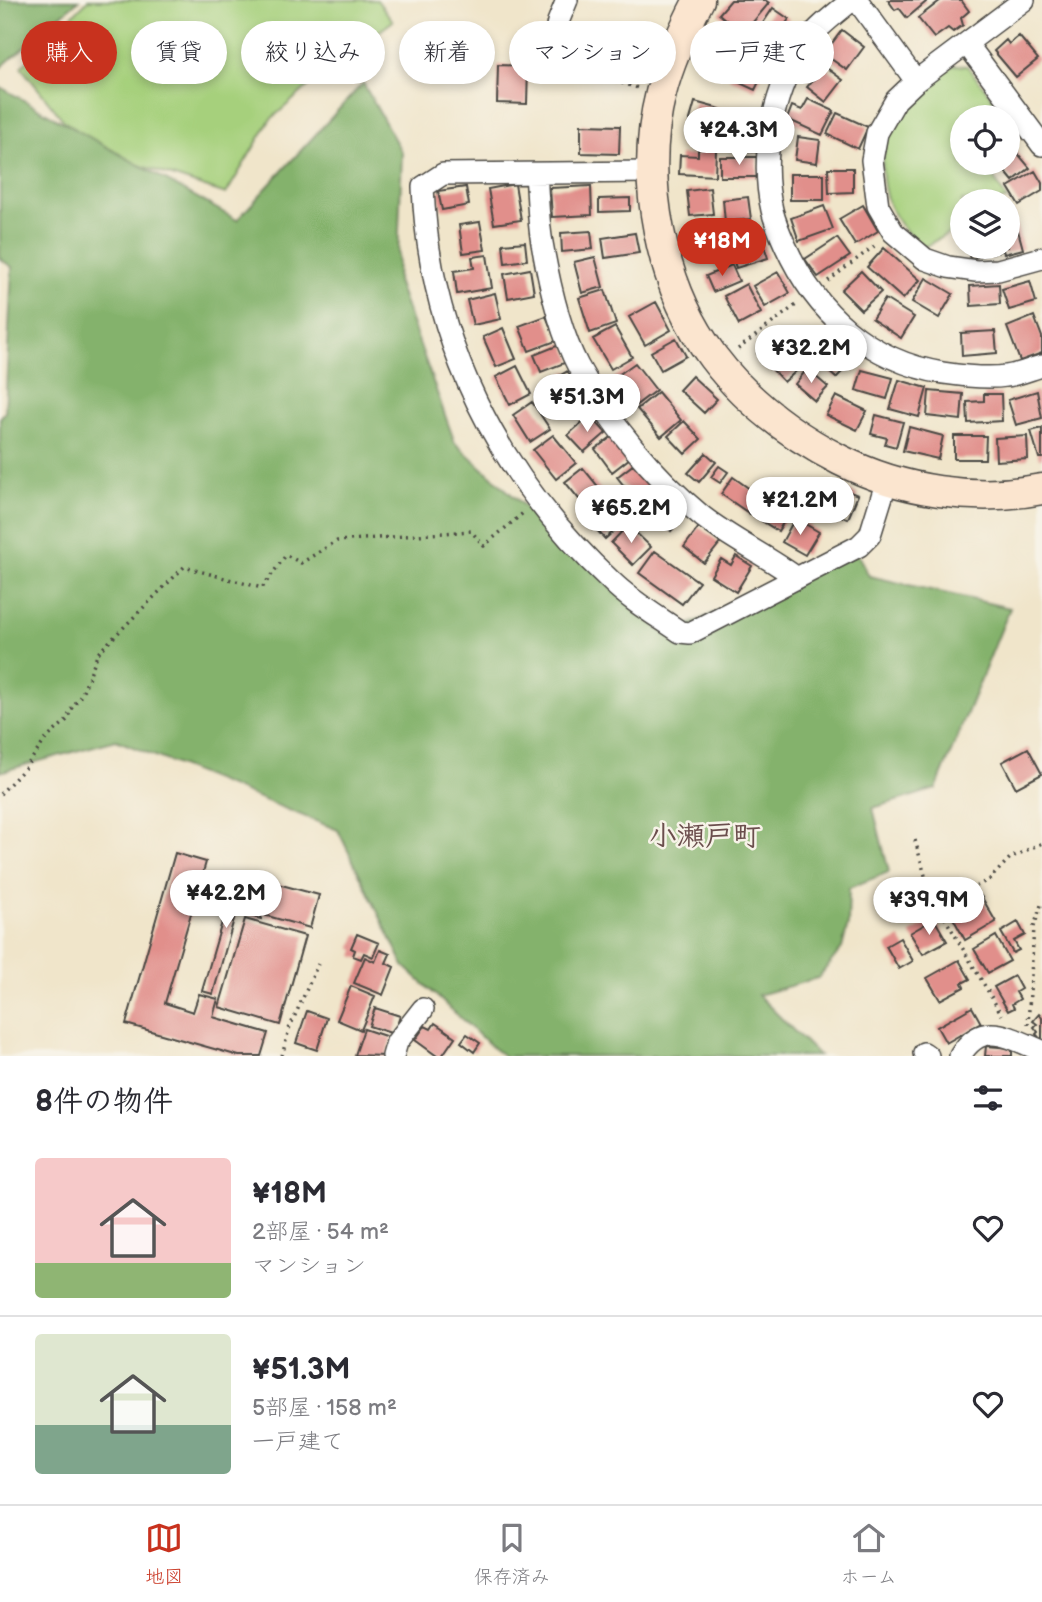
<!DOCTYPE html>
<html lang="ja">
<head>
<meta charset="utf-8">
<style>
	body { margin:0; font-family:"Balsamiq Sans","Klee One",sans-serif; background:#f7f7f7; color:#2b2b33; height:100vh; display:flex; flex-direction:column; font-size:26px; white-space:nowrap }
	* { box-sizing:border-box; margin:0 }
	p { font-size:23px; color:#7c7c81 }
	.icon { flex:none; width:38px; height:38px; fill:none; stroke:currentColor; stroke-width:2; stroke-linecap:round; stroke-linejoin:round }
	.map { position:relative; height:1056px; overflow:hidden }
	.sheet { display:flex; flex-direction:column; background:#fff; flex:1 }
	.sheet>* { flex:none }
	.banner { position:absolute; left:21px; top:21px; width:1001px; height:63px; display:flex; gap:14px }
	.controls { position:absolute; left:950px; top:105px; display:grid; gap:14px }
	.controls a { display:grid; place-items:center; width:70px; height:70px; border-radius:50%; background:#fff; box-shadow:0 4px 10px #0003; font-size:35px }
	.price { position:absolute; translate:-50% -60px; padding:0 16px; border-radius:24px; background:#fff; color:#222; font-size:23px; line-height:46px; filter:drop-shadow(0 2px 4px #0008) }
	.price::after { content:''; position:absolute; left:50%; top:42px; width:21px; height:16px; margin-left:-10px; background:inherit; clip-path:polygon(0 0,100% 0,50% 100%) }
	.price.selected { background:#c8321e; color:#fff }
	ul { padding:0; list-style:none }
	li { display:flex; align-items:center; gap:21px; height:175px; padding:0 35px }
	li+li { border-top:2px solid #e1e1e2 }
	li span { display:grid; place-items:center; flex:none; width:196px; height:140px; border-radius:7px; color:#555 }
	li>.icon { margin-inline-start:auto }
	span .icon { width:84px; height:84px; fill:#fffc; stroke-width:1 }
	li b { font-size:30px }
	h2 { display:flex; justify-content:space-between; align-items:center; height:84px; padding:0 35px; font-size:30px }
	.chip { padding:0 24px; border-radius:32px; background:#fff; box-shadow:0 4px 10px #0003; font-size:24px; line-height:63px }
	.chip.selected { background:#c8321e; color:#fff }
	.tab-bar { display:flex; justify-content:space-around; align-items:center; height:98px; border-top:2px solid #e1e1e2; background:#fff; font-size:19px; color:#7c7c81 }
	.tab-bar a { display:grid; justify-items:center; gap:4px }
	.tab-bar .selected { color:#c8321e }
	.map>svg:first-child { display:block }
	.green { fill:#a6d07c; stroke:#687e54; stroke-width:2 }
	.forest { fill:#84b26c; stroke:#586e4c; stroke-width:2 }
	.building { fill:#e18f8b }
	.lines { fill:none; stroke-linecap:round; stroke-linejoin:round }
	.street-casing { stroke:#494743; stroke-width:24 }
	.secondary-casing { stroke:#494743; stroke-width:33 }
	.path { stroke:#494743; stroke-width:3.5; stroke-dasharray:2 5; stroke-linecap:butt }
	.street { stroke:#fff; stroke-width:21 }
	.secondary { stroke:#fbe5cf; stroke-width:30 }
	.labels { text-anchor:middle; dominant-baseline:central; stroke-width:5; stroke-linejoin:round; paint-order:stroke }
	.quarter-label { font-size:28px; font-weight:bold; fill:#6b4e4d; stroke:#f7f3e8 }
</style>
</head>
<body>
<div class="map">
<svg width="1042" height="1056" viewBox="0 0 1042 1056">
	<rect width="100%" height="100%" fill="#f7f3e8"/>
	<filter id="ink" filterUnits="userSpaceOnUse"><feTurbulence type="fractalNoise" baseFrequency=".0143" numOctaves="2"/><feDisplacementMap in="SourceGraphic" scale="14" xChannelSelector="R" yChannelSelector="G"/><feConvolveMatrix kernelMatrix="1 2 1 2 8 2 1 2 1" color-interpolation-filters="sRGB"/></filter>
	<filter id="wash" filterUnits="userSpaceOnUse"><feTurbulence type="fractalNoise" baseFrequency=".00686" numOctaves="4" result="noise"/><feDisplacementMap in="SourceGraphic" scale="28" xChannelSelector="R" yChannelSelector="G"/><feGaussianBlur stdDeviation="1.57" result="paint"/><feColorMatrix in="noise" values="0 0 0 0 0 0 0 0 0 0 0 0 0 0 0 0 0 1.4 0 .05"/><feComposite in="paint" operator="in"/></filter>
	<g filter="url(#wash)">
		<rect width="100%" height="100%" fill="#f0e5ca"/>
		<path class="green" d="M88,0H377L393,21L320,76L270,120L226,194L118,158L64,121L21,67Z
			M954,65L967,66L994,100L972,117H962V163H985L1007,200L962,201V226L924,247C917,241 910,235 904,229C870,189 878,129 915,95C926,84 941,75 954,65Z"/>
		<path class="forest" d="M0,0H79L0,68Z
			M363,83L402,153L397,281L455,443L666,635L855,549L869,576L1010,608L936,789L873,808L889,872L849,888L848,924L842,948L818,978L758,995L819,1056H504L493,1048L404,966L338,830L116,740L0,772V418L5,412L12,267L0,259V87L237,220Z"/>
		<g id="blocks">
			<path class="building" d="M731,0H765L769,3L743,34L719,14Z
				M888,0H925L926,2L907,18L899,8L895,10Z
				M941,0H961L969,11L961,18L963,25L953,32L948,28L934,38L918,18Z
				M773,8L789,19L771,46L755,35Z
				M621,26L644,35L629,72L606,63Z
				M842,30L864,47L847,70L824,54Z
				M1019,36L1038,59L1016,77L994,51L1006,40L1009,44Z
				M744,47L770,59L755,90L729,78Z
				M498,65L528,66L527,104L497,103Z
				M824,66L843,80L826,102L807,87Z
				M808,99L834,111L822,135L787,119L792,106L802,110Z
				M695,102L720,109L712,137L687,130Z
				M837,113L868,127L858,149L827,134Z
				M725,122L749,125L748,130L759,132L756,152L721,147Z
				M581,125L620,126L619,154L581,153Z
				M798,137L820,140L817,163L795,160Z
				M1008,142L1030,168L1013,181L998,163H1008Z
				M698,149H716L715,176L679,174L680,155L698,156Z
				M720,157H757V177H720Z
				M828,168H853V192L829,193Z
				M1035,171L1042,183V191L1019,205L1008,187Z
				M790,174H824V200H790Z
				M515,184L521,220L494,224L488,189Z
				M591,186L592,215L552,217L550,188Z
				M466,187L469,205L442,210L438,191Z
				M710,188L713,214L690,216L687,191Z
				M748,197L751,219L725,222L723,200Z
				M630,198V211L599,212V199Z
				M863,205L878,231L855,245L839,219Z
				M824,206L833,229L799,241L791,218Z
				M1013,212L1023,249L1004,254L1003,250L970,259L967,247H1008V213Z
				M718,221L727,253L703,260L694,227Z
				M480,222L485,250L463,253L459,225Z
				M591,231L593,249L562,252L561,233Z
				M635,233L639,253L605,258L602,238Z
				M760,233L768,258L736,268L728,243Z
				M837,238L850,256L818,277L805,259Z
				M525,242L527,260L505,263L503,244Z
				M884,248L920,280L903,299L867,267Z
				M487,255L492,288L457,294L454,271L474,268L472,257Z
				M595,257L603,287L582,293L574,262Z
				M732,265L739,281L713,292L706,276Z
				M530,269L534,293L508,298L504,274Z
				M861,271L881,292L861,310L841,290Z
				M778,272L790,293L765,307L753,286Z
				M926,278L953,294L939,318L912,302Z
				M1030,281L1036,302L1009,310L1002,289Z
				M746,284L761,313L739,325L724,296Z
				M999,284L1000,304L971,306L970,286Z
				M605,290L616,324L590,333L579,298Z
				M495,293L501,319L473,325L467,300Z
				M885,299L914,317L901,338L872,319Z
				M656,302L671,330L645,345L629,317Z
				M546,316L556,341L529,351L519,326Z
				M1034,316L1042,337V353L1020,361L1007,327Z
				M615,327L632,357L611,369L593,339Z
				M503,328L516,359L496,367L483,337Z
				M995,331L997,353L962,356L961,333Z
				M777,335L804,364L784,382L757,353Z
				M839,336L859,354L836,378L816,360Z
				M676,338L686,356L661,370L651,352Z
				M564,343L572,360L541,372L534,355Z
				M635,363L656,390L635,406L614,378Z
				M517,366L531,394L510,405L496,377Z
				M807,369L828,387L815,401L795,384Z
				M862,370L893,378L887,399L856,390Z
				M568,371L580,394L559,405L547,383Z
				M692,376L717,399L704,413L679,390Z
				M899,380L927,388L919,417L890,409Z
				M929,391L963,394L961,420L927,416Z
				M1037,391L1042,418L1016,425L1008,400Z
				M658,392L681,420L661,437L637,409Z
				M984,394H1001L1002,421L968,423L967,402L984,401Z
				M836,396L867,411L857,430L826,415Z
				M532,402L550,429L530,442L513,415Z
				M590,415L606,433L584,452L568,435Z
				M876,415L903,422L896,447L885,444L887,438L871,434Z
				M684,421L701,439L685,454L668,436Z
				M909,427L943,436L938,459L903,451Z
				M1042,428V458H1039L1031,431Z
				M553,435L576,463L556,479L533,450Z
				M613,436L630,458L612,472L595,449Z
				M954,436H986L985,459H954Z
				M1027,436L1028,459L996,461L995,438Z
				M706,453L716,462L699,482L688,473Z
				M638,461L657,485L636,501L617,477Z
				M719,466L728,472L720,483L711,477Z
				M583,468L601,490L583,504L565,482Z
				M733,477L761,497L750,514L721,494Z
				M824,482L858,495L848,519L814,505Z
				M661,496L684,517L671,531L648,511Z
				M603,500L624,522L605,539L585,517Z
				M765,500L788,515L778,531L754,516Z
				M795,518L819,532L805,555L782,542Z
				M628,525L651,547L633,565L611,543Z
				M699,527L720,543L704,563L684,547Z
				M655,551L699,582L682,604L639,573Z
				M736,556L752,566L736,592L711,576L721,559L731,565Z
				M1028,748L1042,774L1016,788L1002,762Z
				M175,853L206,862L165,1003L193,1012L199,994L218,999L213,1017L268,1033L261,1056H239L126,1024Z
				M224,875L264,887L259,903L219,892Z
				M274,883L319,895L310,928L264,915Z
				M200,888L264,906L261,919L236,912L213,994L202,991L227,905L198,897Z
				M981,896L996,922L965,940L953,918L964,912L961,907Z
				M245,919L305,936L280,1025L219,1007Z
				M934,919L947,941L923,954L910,933Z
				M1018,922L1025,935L1014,941L1019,950L1013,953L1001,932Z
				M357,934L379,943L373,957L364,953L361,959L353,956L355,950L351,948Z
				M996,936L1010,961L988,973L974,949Z
				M900,938L913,961L899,969L886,946Z
				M380,950L390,954L386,963L394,967L383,995L354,983L365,957L375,962Z
				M959,960L970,979L962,983L964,987L940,1000L927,978Z
				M1014,976L1021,989L1016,992L1020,999L1012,1004L1014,1008L1008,1011L994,987Z
				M351,986L375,996L361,1030L337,1020Z
				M972,1007L981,1023L946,1043L937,1027Z
				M375,1008L400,1016L394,1034L369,1026Z
				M307,1011L327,1018L317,1050L296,1043Z
				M1039,1014L1042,1018V1041L1036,1034L1038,1032L1034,1027L1037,1024L1033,1021Z
				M435,1023L455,1037L442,1056H437L415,1040L425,1026L431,1029Z
				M364,1029L391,1038L386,1056L355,1055Z
				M467,1034L480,1043L474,1052L461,1042Z
				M986,1046L1012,1048V1056H985Z"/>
		</g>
	</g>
	<g filter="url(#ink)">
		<use href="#blocks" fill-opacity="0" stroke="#494743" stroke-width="2"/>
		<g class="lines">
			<defs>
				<path id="street" d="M852,0C834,15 812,31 799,52C772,97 760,158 772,210C775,222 780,234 785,245C815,312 869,361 943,373C963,376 986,379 1006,376C1018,375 1031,369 1042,366
					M857,0L916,81
					M1024,0L916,81L896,100L877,133L872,160L878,206L893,232L925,259L948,267L976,271L998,270L1042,258
					M967,44L1042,145
					M549,61L558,22L567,0
					M652,172L443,174L423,187C429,341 499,477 611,581C631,601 657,616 680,632L690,633L859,546L870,535L887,480
					M536,174C538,197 538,221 542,243C549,283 559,330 578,366C609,423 653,476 703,517C733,540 767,556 797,578
					M924,1053L928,1056
					M393,1056L397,1042L423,1009
					M960,1056C982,1018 1010,1038 1042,1051"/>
				<path id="secondary" d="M699,0C684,29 669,61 661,93C639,179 660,286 713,357C747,402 791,435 840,460C901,491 975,502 1042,489"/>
			</defs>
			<use href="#street" class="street-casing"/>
			<use href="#secondary" class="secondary-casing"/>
			<path class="path" d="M568,67L638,88
				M828,281L877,244
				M738,349L796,305
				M0,794L25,768L46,739L67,720L71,709L82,694L98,653L184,567L262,588L286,555L301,563L337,541L471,531L484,546L523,513
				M915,840L930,893L1002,1015
				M939,906L990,879L1010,858L1042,843
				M1028,1025L1034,927L1042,902
				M282,1056L289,1029L318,964"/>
			<use href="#street" class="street"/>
			<use href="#secondary" class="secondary"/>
		</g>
	</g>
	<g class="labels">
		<g class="quarter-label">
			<text x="705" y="836">小瀬戸町</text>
		</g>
	</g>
</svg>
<div class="controls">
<a><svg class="icon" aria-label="locate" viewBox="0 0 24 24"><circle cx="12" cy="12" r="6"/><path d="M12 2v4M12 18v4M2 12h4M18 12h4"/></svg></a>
<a><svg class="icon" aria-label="layers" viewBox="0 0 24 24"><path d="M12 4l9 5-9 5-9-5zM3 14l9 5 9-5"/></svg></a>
</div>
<b class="price" style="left:739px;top:167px">¥24.3M</b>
<b class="price selected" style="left:722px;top:278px">¥18M</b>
<b class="price" style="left:811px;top:385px">¥32.2M</b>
<b class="price" style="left:587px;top:434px">¥51.3M</b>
<b class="price" style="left:800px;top:537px">¥21.2M</b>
<b class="price" style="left:631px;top:545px">¥65.2M</b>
<b class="price" style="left:226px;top:930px">¥42.2M</b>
<b class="price" style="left:929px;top:937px">¥39.9M</b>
<div class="banner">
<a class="chip selected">購入</a>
<a class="chip">賃貸</a>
<a class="chip">絞り込み</a>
<a class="chip">新着</a>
<a class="chip">マンション</a>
<a class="chip">一戸建て</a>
</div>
</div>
<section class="sheet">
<h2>8件の物件<svg class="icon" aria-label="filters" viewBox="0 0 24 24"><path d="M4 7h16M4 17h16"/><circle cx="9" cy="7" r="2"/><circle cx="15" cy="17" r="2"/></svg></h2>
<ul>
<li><span style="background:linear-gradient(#f6c9c9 75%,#8fb573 0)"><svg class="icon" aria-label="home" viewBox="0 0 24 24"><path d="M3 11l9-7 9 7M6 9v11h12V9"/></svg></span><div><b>¥18M</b><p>2部屋 · 54 m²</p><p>マンション</p></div><svg class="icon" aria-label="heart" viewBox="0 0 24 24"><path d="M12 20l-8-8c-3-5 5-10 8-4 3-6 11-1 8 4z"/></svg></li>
<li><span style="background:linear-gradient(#dfe7d0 65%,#7fa58c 0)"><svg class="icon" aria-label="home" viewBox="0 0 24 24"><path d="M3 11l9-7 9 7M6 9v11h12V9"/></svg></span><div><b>¥51.3M</b><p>5部屋 · 158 m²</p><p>一戸建て</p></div><svg class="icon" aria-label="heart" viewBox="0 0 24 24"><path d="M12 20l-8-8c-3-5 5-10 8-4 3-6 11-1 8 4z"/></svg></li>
</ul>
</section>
<nav class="tab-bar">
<a class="selected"><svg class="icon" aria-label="map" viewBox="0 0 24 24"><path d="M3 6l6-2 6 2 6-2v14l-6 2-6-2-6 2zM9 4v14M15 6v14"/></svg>地図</a>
<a><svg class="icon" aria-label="saved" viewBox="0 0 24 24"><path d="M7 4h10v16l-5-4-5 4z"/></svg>保存済み</a>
<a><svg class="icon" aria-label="home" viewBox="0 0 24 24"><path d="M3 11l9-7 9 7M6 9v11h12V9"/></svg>ホーム</a>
</nav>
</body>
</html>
